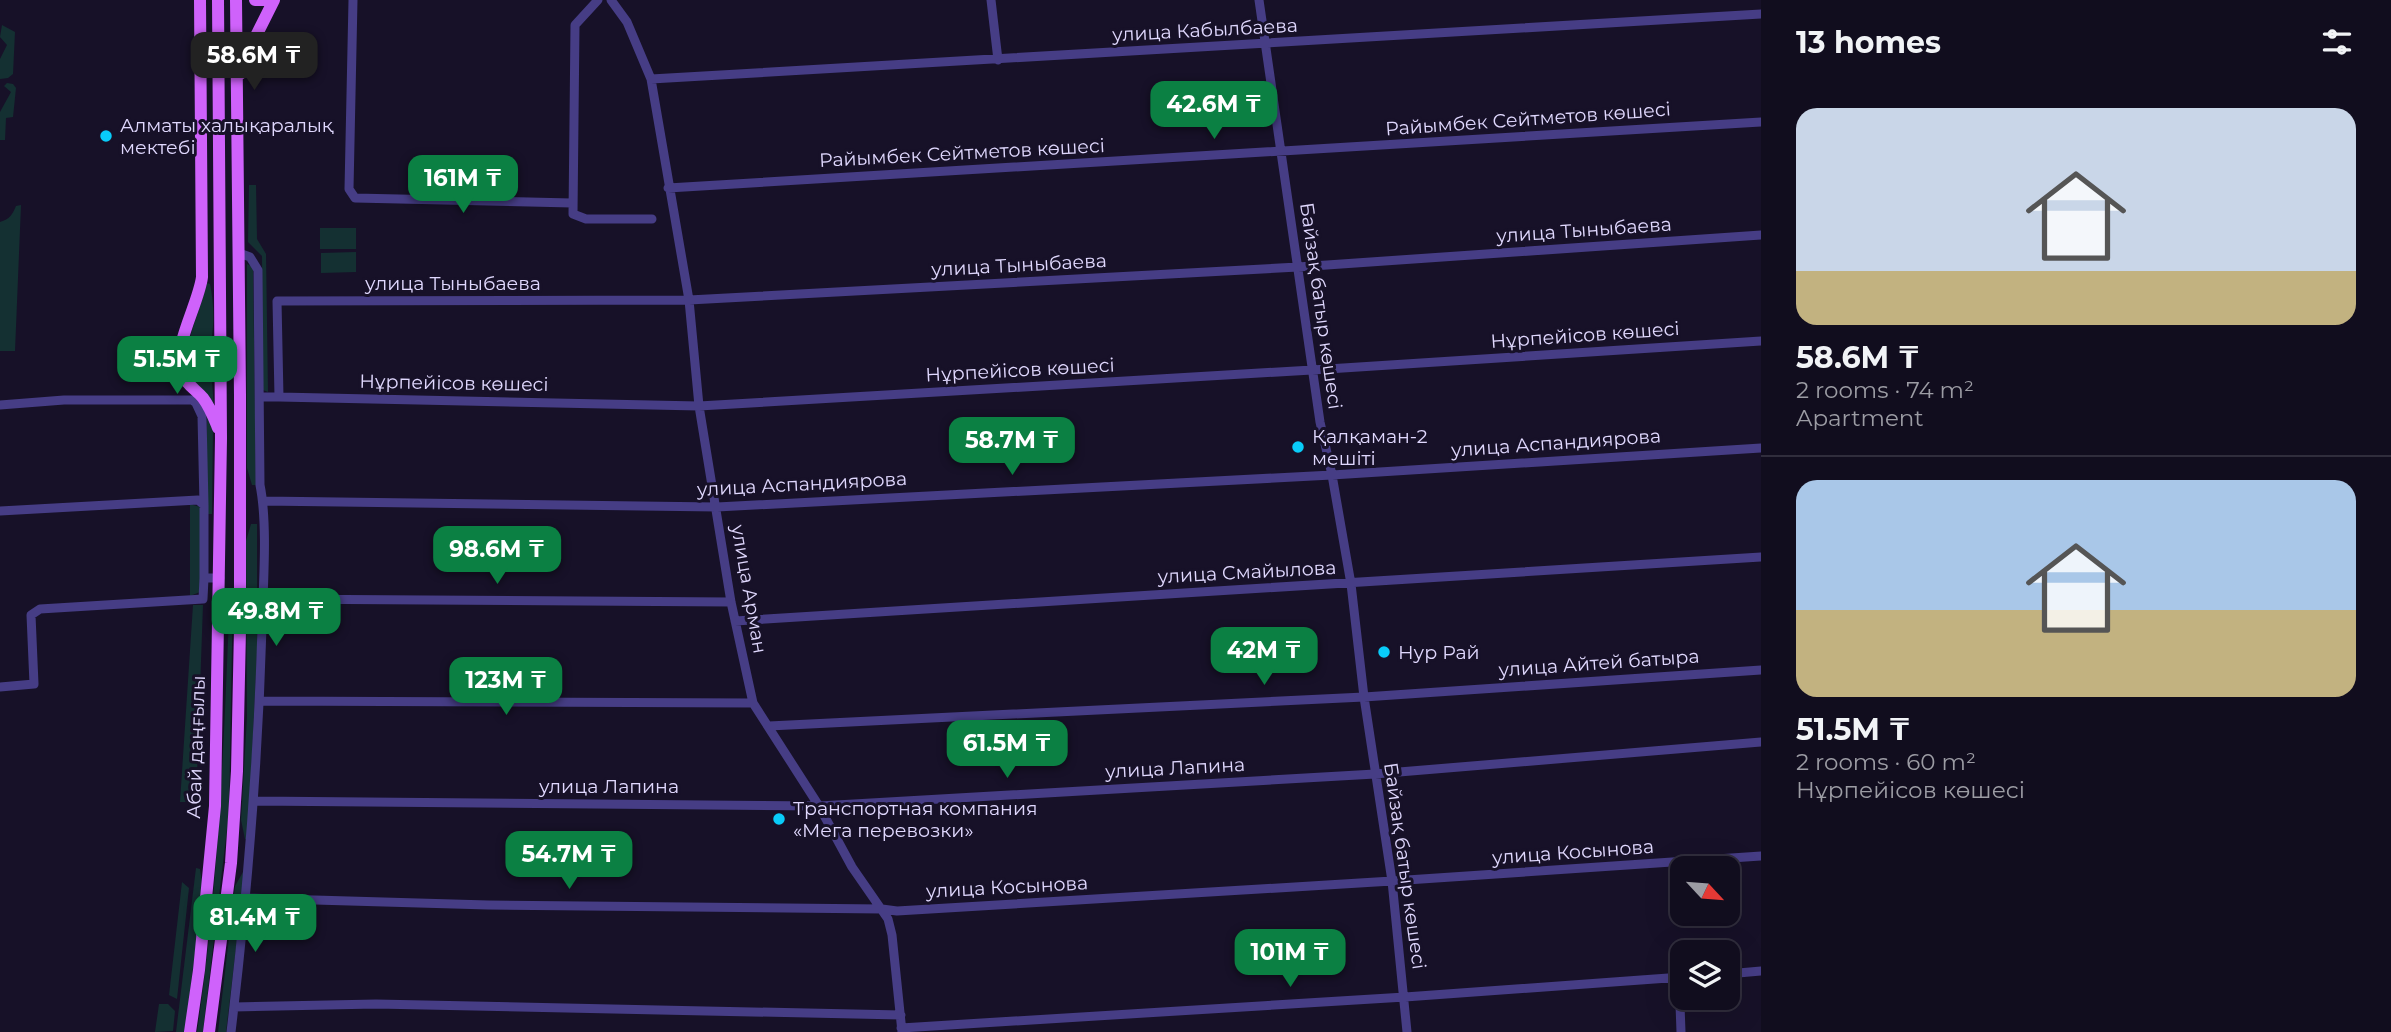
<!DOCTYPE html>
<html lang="en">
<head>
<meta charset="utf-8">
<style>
	body { margin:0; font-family:Montserrat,sans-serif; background:#1e1b2b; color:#f1f3f6; height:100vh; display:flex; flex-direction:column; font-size:26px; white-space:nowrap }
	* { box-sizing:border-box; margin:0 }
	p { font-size:23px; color:#9c9ca4 }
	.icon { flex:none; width:38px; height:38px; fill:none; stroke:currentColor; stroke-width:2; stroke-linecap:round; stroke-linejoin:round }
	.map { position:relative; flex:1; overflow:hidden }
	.panel { display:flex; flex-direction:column; background:#110d1e; width:630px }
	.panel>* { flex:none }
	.needle { width:46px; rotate:116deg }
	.buttons { position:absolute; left:1670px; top:856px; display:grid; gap:14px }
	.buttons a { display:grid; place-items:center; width:70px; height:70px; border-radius:14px; background:#110d1e; box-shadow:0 7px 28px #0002,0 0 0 2px #302d3c; font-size:35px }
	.price { position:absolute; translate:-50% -60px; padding:0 16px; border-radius:14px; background:#0b8043; color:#fff; font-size:23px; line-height:46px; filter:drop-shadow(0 2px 4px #0008) }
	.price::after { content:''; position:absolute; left:50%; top:42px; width:21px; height:16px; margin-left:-10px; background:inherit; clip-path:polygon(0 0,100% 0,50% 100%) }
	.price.current { background:#222; color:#fff }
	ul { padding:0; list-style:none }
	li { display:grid; align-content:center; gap:14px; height:371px; padding:0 35px }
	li+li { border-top:2px solid #302d3c }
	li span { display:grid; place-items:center; height:217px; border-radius:21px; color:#555 }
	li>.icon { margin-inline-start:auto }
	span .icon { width:126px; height:126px; fill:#fffc; stroke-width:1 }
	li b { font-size:30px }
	h2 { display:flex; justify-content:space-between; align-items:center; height:84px; padding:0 35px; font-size:30px }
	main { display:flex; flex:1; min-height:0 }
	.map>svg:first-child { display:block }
	.green { fill:#143032 }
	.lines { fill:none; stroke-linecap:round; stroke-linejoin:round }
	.minor { stroke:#463d85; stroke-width:9 }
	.major { stroke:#cf62fb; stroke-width:12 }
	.poi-dot { fill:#09ccf9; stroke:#171128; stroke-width:2.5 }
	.labels { text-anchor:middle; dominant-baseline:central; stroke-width:6; stroke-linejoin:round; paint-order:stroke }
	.street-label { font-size:19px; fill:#e0d8fe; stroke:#171128 }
	.poi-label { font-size:19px; fill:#e0d8fe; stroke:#171128; text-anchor:start }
</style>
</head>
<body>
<main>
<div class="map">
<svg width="1761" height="1032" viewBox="0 0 1761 1032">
	<rect width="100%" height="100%" fill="#171128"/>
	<path class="green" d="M2,25L15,32L13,74L8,78L0,79V59L7,45L0,37Z
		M7,83L13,84L16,88L13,117L6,118L5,140H0V112L11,92L4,86Z
		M249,185H256L257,239L266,254L268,392L263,390L262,256L248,242Z
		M21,205L15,351H0V222C10,219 12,215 16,206Z
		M320,228H356V249H320Z
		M356,252V272L321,273V253Z
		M247,264L253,267L256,485H252L247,468Z
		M207,283L210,284C215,308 215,336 206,359L192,365L186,357C189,332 201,308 207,283Z
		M211,365L214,409L184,368L189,373L201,374Z
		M207,412L213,428L212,514H207Z
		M190,504L200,507L201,514L200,592L190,596Z
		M251,524H257V652L248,839H245L241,820L247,717L246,541Z
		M230,591L233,592L229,812L203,1032H197C219,886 224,739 230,591Z
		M193,605H203L196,802H180Z
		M196,868L200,869L203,888L185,1032H176Z
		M243,872L242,897L226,1032H218L235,886Z
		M182,882L189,888L177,999L169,995Z
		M159,1004H168L175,1011L173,1031L155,1032Z"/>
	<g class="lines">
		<path class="minor" d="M353,0L349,189L355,198L572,203
			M598,0L575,25L573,214L586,219H652
			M611,0L627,22L651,79L689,300L699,406L731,602L753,703L819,806L852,867L888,919L892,935L902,1032
			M991,0L998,60
			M1259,0L1320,422L1332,475L1351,584L1364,697L1392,881L1407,1032
			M651,79L1761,14
			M668,188L1761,122
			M260,397H279L277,301L689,300L1298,267L1761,235
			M279,397L699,406L1312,370L1761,341
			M0,405L64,400H192L196,403L202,416L204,505
			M263,501L717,507L1332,475L1761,448
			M0,511L198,500L204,505V578H220
			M262,599L731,602
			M735,621L1761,557
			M0,687L34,684L31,615L40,609L203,599L204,578
			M260,701L753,703
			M769,726L1364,697L1761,670
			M253,801L819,806L1375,774L1761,742
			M246,898L488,905L882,909L897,911L1392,881L1761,856
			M1727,974L1761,971
			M1679,977L1681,1032
			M234,1007L376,1004L901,1015
			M901,1028L1405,997L1682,977
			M231,1032C247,898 258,763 262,628C263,586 268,525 260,485L258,270L250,257L239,253"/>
		<path class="major" d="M200,0L202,277C199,303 171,350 181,373C186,384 196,390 203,398C210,407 214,418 218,428
			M255,0H266
			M240,74L251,46L274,0
			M181,353L187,366L196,370L209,361L218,341
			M190,1032L199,970L215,806L221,438L218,0
			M209,1032L231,863L237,771L240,629V396L236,0"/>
	</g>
	<g class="poi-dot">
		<circle cx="106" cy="136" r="7"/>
		<circle cx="1298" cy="447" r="7"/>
		<circle cx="1384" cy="652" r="7"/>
		<circle cx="779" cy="819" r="7"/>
	</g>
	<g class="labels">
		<g class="street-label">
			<text transform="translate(1205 30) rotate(-3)">улица Кабылбаева</text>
			<text transform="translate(1528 119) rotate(-4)">Райымбек Сейтметов көшесі</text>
			<text transform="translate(962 153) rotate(-3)">Райымбек Сейтметов көшесі</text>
			<text transform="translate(1584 230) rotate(-4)">улица Тыныбаева</text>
			<text transform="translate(1019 265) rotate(-3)">улица Тыныбаева</text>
			<text x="453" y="283">улица Тыныбаева</text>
			<text transform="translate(1321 306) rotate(82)">Байзақ батыр көшесі</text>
			<text transform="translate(1585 335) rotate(-4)">Нұрпейісов көшесі</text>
			<text transform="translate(1020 370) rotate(-3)">Нұрпейісов көшесі</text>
			<text transform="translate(454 383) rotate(1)">Нұрпейісов көшесі</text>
			<text transform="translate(1556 443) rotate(-4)">улица Аспандиярова</text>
			<text transform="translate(802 484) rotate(-3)">улица Аспандиярова</text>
			<text transform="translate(1247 572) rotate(-3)">улица Смайылова</text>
			<text transform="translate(749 589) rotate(80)">улица Арман</text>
			<text transform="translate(1599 663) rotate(-4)">улица Айтей батыра</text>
			<text transform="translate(196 747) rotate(-88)">Абай даңғылы</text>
			<text transform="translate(1175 768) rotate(-3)">улица Лапина</text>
			<text x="609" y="786">улица Лапина</text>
			<text transform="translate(1573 852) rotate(-4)">улица Косынова</text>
			<text transform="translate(1405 866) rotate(82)">Байзақ батыр көшесі</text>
			<text transform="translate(1007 887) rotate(-3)">улица Косынова</text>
		</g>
		<g class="poi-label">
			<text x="120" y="125">Алматы халықаралық<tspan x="120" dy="22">мектебі</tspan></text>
			<text x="1312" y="436">Қалқаман-2<tspan x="1312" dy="22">мешіті</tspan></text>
			<text x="1398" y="652">Нур Рай</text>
			<text x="793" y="808">Транспортная компания<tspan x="793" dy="22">«Мега перевозки»</tspan></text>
		</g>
	</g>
</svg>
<div class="buttons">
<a><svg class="needle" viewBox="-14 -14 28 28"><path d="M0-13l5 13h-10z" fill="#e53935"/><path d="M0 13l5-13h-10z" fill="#9c9ca4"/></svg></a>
<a><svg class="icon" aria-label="layers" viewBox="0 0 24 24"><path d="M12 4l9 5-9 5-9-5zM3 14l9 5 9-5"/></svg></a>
</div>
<b class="price current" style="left:254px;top:92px">58.6M ₸</b>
<b class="price" style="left:1214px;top:141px">42.6M ₸</b>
<b class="price" style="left:463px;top:215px">161M ₸</b>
<b class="price" style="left:177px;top:396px">51.5M ₸</b>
<b class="price" style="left:1012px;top:477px">58.7M ₸</b>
<b class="price" style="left:497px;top:586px">98.6M ₸</b>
<b class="price" style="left:276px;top:648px">49.8M ₸</b>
<b class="price" style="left:1264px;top:687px">42M ₸</b>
<b class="price" style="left:506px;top:717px">123M ₸</b>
<b class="price" style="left:1007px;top:780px">61.5M ₸</b>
<b class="price" style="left:569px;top:891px">54.7M ₸</b>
<b class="price" style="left:255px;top:954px">81.4M ₸</b>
<b class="price" style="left:1290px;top:989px">101M ₸</b>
</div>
<section class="panel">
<h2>13 homes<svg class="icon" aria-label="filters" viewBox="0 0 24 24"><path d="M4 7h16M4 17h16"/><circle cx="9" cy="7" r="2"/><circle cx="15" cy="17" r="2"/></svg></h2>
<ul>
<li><span style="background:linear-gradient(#c9d6e8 75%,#c2b280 0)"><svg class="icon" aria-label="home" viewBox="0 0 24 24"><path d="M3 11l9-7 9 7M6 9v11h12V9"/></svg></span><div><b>58.6M ₸</b><p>2 rooms · 74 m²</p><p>Apartment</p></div></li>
<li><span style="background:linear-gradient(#a9c7e8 60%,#c2b280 0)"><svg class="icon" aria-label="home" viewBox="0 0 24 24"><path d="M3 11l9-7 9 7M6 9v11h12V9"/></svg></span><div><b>51.5M ₸</b><p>2 rooms · 60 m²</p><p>Нұрпейісов көшесі</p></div></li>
</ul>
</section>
</main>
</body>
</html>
